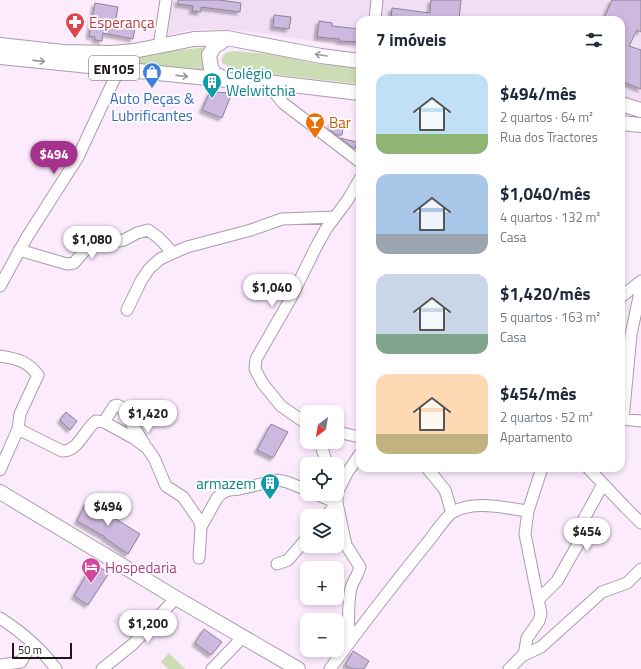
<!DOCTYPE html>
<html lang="pt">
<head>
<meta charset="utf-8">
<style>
	body { margin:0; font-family:"Titillium Web",sans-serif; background:#f2f2f3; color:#1f2937; height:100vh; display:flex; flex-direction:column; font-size:15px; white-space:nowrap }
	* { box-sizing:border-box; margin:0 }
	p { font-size:13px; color:#747a83 }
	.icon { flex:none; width:22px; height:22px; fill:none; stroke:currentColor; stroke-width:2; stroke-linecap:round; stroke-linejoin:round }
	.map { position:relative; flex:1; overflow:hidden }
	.drawer { position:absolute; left:356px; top:16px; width:269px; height:456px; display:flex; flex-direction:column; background:#fff; border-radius:12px; box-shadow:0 2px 6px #0003 }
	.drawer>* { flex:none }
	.needle { width:26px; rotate:211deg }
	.tools { position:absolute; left:300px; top:405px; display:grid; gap:8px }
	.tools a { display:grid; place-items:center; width:44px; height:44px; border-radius:8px; background:#fff; box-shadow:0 2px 6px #0003; font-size:20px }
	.scale { position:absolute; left:12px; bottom:10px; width:60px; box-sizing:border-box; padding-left:4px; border:2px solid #1d171d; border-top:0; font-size:11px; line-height:14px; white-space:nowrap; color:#1d171d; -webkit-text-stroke:3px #fff; paint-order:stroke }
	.price { position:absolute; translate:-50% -34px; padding:0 9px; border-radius:14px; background:#fff; color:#222; font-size:13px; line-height:26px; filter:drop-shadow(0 1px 2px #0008) }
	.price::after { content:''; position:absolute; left:50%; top:24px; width:12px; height:9px; margin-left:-6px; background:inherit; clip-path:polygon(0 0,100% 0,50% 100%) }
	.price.selected { background:#a5328c; color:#fff }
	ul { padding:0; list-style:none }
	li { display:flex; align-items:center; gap:12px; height:100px; padding:0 20px }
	li span { display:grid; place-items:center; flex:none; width:112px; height:80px; border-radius:12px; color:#555 }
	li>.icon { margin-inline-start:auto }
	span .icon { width:48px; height:48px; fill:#fffc; stroke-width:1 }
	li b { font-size:17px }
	h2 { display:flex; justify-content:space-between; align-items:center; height:48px; padding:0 20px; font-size:17px }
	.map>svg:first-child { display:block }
	.built { fill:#f1ddf4 }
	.green { fill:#ccddb6 }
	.building { fill:#cdb9e0; stroke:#8b8294; filter:url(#shadow) }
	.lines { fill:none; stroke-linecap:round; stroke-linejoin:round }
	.minor-casing { stroke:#aa9cac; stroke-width:13 }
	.major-casing { stroke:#aa9cac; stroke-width:16 }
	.minor { stroke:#fff; stroke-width:11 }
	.major { stroke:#fff; stroke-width:14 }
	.oneway { stroke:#999799 }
	.labels { text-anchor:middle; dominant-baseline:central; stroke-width:3.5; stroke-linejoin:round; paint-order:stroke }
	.shield { fill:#fff; stroke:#615d61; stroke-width:1 }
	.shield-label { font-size:14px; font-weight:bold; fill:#1d171d }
	.health-label { font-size:15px; fill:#be3a42; stroke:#fff; text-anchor:start }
	.culture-label { font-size:15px; fill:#0d838f; stroke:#fff; text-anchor:start }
	.shop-label { font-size:15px; fill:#366cbe; stroke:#fff }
	.food-label { font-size:15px; fill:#c56008; stroke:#fff; text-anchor:start }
	.hotel-label { font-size:15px; fill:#b23c85; stroke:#fff; text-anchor:start }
</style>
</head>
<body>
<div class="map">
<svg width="641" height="669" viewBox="0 0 641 669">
	<defs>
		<filter id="shadow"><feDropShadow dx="-3" dy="3" stdDeviation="1" flood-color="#0004"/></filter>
	</defs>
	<rect width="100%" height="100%" fill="#fbebfd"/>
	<path class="built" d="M172,0H641V30L639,33L641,34V103L621,97V20H360V49L268,34L232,30L202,29L183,31L168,35Z
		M119,612L136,626L130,635L112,622Z"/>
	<path class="green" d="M206,47L203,60L206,71L93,61L139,57L173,51Z
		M234,51L269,54L318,64L360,69V84L235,70L222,63C220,54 227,52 234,51Z
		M169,653L185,669H168L161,662Z"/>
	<path class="building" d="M178,0H220L241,3L240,12L201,7V12L192,11L193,6L178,4Z
		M431,0H461L459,20H391L392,8L430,13Z
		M612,0H641V32L637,30L629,46L641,50V89L621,81V76L624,68L621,66V20H603Z
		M95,3L118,7L115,24L135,28L133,39L103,33L102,41L95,40V37L89,36Z
		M274,15L291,17L289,29L273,27Z
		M319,21L332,23V26L360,29V42L339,41L340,39L317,37Z
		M210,92L232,93L222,118L202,110Z
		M338,121L344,122L342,135H336L329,129L328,125H337Z
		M340,138L357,142L355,149Z
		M66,412L77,421L70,430L60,420Z
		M271,424L288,432L273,458L257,450Z
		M87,501L140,534L128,554L105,538V537L77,521Z
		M93,563L109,573L88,605L74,596Z
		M204,629L222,642L211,655L195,643Z
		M353,651L369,661L364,669H353L345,665Z"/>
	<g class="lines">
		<defs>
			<path id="minor" d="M375,20L377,0
				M159,46L166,0
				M266,82L283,103L360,162
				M19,250L67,264L74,263L86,249L94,245L124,240L137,233L148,230L159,238L173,253
				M0,286L27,237L78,157L119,69
				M641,287L631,335L623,419L641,421
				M621,297L641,281
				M127,310L141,281L149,269L160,259L173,253L187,247L251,230L282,219L335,217
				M0,356C17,359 26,360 38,375L20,414L18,429L0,470
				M104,422L114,406L117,405L121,407L144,443
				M307,424L281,406L263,384L255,369L256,359L291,298L315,249L326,229L347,201L360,179
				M18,429L62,451C78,452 84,430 96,421L104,422L135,439L147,448L154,458L166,486L183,497L199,520L201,527L199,558
				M337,432L360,437
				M320,442L327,464
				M427,468L445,490L452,513
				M588,468L624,506L641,523
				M337,493L347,473L360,454
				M316,494L337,503L326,516
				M337,494V503L346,545L360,567C358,575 353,581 351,588C347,606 349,625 349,643
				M201,527L217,498L222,493L229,490L240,489L278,480L287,482L307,490
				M277,564L288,560L307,538
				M538,600L557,581L578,544L580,536L579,528L603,484
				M0,618C20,631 42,649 56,669
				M524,655L527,638L539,621L541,614L525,534L528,511L542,468
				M0,665L21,662L32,643
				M102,669L133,644L176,598
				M212,669L243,637
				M330,669C361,626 394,584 427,543C433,536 446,516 453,512C475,500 504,508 528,511
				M509,669L522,656L541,647L602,592L627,583L641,569"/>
			<path id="major" d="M0,45L63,52L112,53L134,51L194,39L227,38L321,56L360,61
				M0,57L227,80L266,82L360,93
				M225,79L215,74L211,68L209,55L214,47L227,38
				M621,104L641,110
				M621,123L641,125
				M0,492L176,598L298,669"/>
		</defs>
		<use href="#minor" class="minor-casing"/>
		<use href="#major" class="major-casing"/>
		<use href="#minor" class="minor"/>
		<use href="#major" class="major"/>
	</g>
	<defs><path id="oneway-shaft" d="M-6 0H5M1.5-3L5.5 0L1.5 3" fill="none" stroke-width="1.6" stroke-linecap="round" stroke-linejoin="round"/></defs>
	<g class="oneway">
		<use href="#oneway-shaft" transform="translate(321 55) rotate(-171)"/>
		<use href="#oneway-shaft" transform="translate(39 61) rotate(6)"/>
		<use href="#oneway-shaft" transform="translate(182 76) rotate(6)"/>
	</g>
	<defs>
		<symbol id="pharmacy-pin" viewBox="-11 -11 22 30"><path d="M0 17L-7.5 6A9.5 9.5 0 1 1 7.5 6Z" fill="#e0444e" stroke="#fff"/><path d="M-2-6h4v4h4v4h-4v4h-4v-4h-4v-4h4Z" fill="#fff"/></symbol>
		<symbol id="shop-pin" viewBox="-11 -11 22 30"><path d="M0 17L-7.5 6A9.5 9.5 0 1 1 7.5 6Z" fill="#3f7fe0" stroke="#fff"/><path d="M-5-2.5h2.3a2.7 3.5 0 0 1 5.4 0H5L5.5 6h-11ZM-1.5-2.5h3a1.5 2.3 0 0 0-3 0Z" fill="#fff"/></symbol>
		<symbol id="building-pin" viewBox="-11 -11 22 30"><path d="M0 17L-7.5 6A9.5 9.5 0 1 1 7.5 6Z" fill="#0f9aa8" stroke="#fff"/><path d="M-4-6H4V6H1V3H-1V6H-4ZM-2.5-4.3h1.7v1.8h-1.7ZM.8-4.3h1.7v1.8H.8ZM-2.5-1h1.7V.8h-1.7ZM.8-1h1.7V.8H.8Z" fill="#fff"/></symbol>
		<symbol id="bar-pin" viewBox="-11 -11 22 30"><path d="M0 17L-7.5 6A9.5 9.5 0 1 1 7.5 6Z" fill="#e8710a" stroke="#fff"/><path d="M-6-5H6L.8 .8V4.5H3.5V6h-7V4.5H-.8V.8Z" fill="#fff"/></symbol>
		<symbol id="hotel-pin" viewBox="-11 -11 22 30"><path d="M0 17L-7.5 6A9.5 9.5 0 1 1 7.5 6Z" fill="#d1479c" stroke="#fff"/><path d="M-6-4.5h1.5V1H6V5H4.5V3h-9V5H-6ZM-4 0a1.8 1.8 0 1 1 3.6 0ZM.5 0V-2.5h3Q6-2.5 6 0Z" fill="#fff"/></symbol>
	</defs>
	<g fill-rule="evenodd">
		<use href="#pharmacy-pin" x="64" y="11" width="22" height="30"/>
		<use href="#shop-pin" x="141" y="61" width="22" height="30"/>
		<use href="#building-pin" x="201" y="71" width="22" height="30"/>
		<use href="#bar-pin" x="304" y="111" width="22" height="30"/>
		<use href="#building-pin" x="259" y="472" width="22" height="30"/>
		<use href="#hotel-pin" x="80" y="556" width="22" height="30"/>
	</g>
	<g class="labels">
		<rect class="shield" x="89" y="56" width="50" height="24" rx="3"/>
		<g class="shield-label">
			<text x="114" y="68">EN105</text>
		</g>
		<g class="health-label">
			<text x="89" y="22">Esperança</text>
		</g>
		<g class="culture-label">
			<text x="226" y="73">Colégio<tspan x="226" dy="17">Welwitchia</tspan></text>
			<text x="256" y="483" text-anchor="end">armazem</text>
		</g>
		<g class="shop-label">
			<text x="152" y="98">Auto Peças &amp;<tspan x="152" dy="17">Lubrificantes</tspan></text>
		</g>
		<g class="food-label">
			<text x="329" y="122">Bar</text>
		</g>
		<g class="hotel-label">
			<text x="105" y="567">Hospedaria</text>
		</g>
	</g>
</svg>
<div class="tools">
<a><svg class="needle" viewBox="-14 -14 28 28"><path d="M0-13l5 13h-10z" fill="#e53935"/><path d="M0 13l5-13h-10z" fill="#747a83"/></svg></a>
<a><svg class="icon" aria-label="locate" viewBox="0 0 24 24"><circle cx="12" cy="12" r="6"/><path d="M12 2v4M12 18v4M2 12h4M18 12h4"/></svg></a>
<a><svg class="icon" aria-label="layers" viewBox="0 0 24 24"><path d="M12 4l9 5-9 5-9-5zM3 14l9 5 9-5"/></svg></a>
<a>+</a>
<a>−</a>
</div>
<div class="scale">50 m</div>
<b class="price selected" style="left:54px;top:175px">$494</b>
<b class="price" style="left:92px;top:260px">$1,080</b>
<b class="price" style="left:272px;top:308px">$1,040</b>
<b class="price" style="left:148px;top:434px">$1,420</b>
<b class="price" style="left:108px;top:527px">$494</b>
<b class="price" style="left:587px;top:552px">$454</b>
<b class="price" style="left:148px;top:644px">$1,200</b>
<section class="drawer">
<h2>7 imóveis<svg class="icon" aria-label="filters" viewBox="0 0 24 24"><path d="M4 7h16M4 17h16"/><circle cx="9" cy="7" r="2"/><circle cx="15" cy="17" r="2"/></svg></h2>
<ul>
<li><span style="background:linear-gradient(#bfe0f5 75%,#8fb573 0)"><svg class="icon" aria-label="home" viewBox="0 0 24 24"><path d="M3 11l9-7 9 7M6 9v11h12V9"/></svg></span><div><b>$494/mês</b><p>2 quartos · 64 m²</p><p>Rua dos Tractores</p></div></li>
<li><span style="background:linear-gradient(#a9c7e8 75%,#9aa5b1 0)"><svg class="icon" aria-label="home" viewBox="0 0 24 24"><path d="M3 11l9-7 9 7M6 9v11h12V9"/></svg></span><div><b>$1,040/mês</b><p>4 quartos · 132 m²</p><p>Casa</p></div></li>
<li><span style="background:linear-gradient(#c9d6e8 75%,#7fa58c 0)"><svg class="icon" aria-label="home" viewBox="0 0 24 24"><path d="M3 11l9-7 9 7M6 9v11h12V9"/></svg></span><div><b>$1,420/mês</b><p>5 quartos · 163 m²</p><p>Casa</p></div></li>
<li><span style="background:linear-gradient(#ffd9b3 75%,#c2b280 0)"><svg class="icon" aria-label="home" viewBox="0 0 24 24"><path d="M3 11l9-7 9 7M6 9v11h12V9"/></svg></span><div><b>$454/mês</b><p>2 quartos · 52 m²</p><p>Apartamento</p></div></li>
</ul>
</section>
</div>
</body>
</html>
